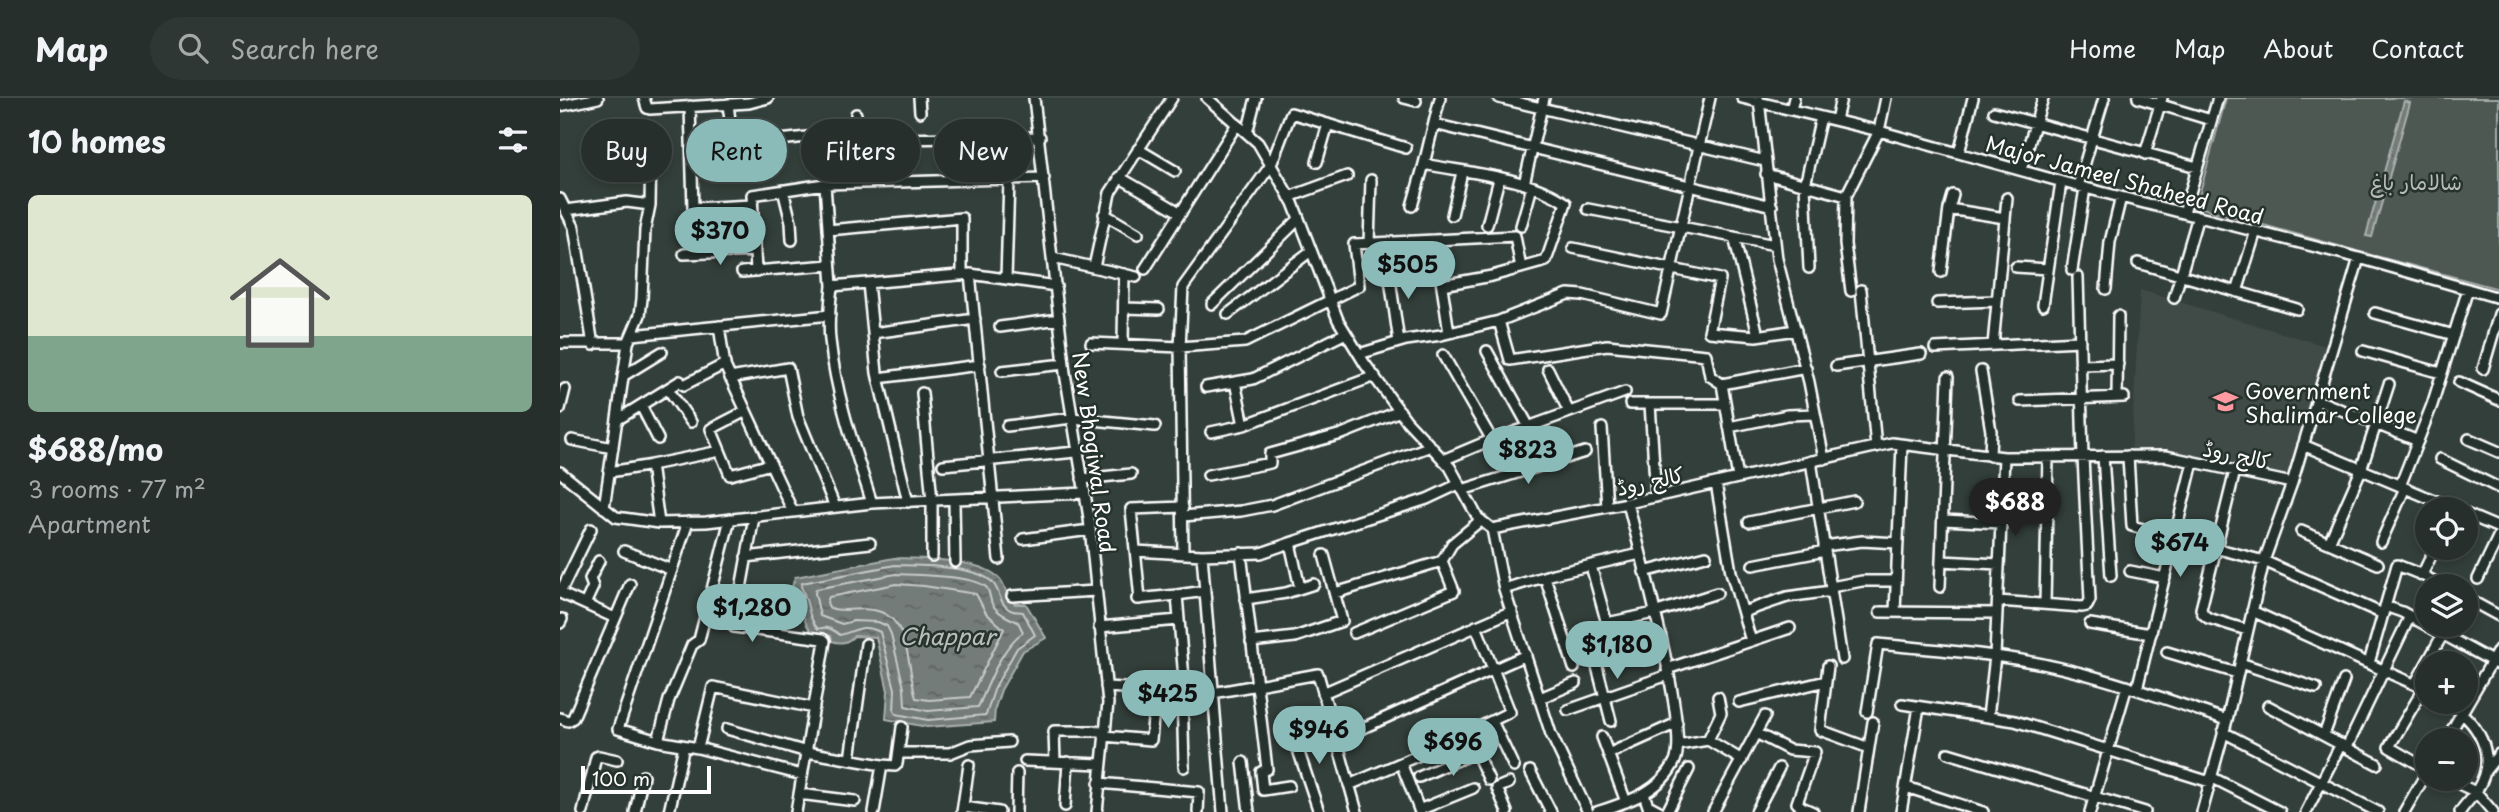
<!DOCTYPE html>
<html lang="en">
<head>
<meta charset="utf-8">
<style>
	body { margin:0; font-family:"Playpen Sans","Playpen Sans Arabic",sans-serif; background:#2e3734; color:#f1f3f6; height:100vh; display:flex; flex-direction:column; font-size:26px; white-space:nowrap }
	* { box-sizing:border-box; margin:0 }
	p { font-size:23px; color:#a4a9a9 }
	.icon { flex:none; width:38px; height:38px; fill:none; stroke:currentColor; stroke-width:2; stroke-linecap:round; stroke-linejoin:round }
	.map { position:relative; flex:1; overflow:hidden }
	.details { display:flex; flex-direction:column; background:#262f2c; width:560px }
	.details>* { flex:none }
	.hud { position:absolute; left:21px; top:21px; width:665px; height:63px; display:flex; gap:14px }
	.buttons { position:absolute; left:1855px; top:399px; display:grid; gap:14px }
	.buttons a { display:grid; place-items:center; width:63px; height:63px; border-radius:50%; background:#262f2c; box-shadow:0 4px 10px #0003,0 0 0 2px #424a48; font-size:35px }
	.scale { position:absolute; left:21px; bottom:18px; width:130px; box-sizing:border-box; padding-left:7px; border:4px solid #fff; border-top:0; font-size:19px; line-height:24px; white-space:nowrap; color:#fff; -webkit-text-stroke:5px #26332d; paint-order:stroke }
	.price { position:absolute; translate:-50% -60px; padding:0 16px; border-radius:24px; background:#8bbbb9; color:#111; font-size:23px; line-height:46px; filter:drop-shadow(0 2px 4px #0008) }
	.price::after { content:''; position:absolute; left:50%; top:42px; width:21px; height:16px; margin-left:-10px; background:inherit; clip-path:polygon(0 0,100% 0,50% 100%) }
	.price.on { background:#222; color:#fff }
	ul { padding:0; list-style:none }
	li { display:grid; align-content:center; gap:14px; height:371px; padding:0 28px }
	li span { display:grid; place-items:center; height:217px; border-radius:10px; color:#555 }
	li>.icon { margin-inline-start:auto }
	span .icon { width:126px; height:126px; fill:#fffc; stroke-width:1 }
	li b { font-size:30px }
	h2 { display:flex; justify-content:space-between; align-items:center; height:84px; padding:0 28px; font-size:30px }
	.tag { padding:0 24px; border-radius:32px; background:#262f2c; box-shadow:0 4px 10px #0003,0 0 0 2px #424a48; font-size:24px; line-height:63px }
	.tag.on { background:#8bbbb9; color:#111 }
	header { display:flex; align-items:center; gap:42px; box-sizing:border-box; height:98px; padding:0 35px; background:#262f2c; border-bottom:2px solid #424a48 }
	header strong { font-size:33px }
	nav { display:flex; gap:38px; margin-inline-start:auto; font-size:24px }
	.search { width:490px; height:63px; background:#2e3734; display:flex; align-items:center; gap:18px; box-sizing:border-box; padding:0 24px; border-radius:38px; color:#a4a9a9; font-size:26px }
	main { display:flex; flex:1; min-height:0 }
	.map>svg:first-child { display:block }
	.built { fill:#404c47 }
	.green { fill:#4d5853; stroke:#a6aca9; stroke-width:2 }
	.water { fill:url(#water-ripples); stroke:#abb0ae; stroke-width:2 }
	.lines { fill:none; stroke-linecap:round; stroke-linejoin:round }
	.shore { stroke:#c7cac9; stroke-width:2 }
	.minor-casing { stroke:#fff; stroke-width:14 }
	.minor { stroke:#26332d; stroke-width:9 }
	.labels { text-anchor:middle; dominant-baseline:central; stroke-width:5; stroke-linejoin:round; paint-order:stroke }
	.street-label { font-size:21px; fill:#fff; stroke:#26332d }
	.park-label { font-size:21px; fill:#b8bcba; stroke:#26332d }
	.poi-label { font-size:21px; fill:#fff; stroke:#26332d; text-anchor:start }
	.water-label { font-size:23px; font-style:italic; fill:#b9bdbc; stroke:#26332d }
</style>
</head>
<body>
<header>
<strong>Map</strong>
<div class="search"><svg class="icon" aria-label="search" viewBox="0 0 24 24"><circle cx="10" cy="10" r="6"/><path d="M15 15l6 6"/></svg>Search here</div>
<nav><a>Home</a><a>Map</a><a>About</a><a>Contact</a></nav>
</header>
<main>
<section class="details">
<h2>10 homes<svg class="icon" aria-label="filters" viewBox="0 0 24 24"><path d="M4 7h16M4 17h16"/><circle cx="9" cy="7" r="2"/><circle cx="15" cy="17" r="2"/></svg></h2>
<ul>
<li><span style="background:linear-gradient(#dfe7d0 65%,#7fa58c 0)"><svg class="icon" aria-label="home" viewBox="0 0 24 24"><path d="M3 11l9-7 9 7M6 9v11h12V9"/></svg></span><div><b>$688/mo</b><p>3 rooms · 77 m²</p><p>Apartment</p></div></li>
</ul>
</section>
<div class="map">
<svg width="1939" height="714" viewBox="0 0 1939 714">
	<defs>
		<pattern id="water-ripples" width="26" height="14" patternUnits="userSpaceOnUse" patternTransform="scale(1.75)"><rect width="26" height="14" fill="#737b78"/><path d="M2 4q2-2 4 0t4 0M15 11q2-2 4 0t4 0" fill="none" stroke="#606462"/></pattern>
	</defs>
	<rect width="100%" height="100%" fill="#333f3a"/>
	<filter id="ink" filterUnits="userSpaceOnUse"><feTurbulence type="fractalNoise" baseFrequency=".0143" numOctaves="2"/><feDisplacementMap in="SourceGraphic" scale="14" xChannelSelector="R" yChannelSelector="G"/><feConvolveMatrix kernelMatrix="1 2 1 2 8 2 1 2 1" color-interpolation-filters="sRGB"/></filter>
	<g filter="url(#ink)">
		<path class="built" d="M1580,192L1772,250L1732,385L1606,358H1571Z"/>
		<path class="green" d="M1666,0H1939V191L1816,158L1809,162L1798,158L1794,152L1642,110L1638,112L1634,111L1633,103L1638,101Z"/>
		<path class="water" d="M1844,3L1850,5L1812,139L1806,138Z
			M334,460C361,461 417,460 438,479C447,487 443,495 455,506H466L486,540L463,553L441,592L435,610L434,624L367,629L326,621L328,593L316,539L294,538C287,545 281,546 272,543L271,538L265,536L261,540C239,530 245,507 232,489L235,479Z"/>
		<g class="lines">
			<path class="shore" d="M335,467C360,468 412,467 431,483C441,491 438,508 453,513C456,514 460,513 463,514L475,537L457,550L435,589L426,617L368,622L336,616L334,613L335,591L320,534C302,525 296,533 280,537C272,531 269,528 258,531C247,520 249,502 241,489L242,485Z
				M336,476C354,477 415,477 427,490C430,495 430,501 432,506C438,516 449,520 458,524L463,534C440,551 430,584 418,609L368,613L345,608L344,590L331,536L327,528L318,524L293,523L282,526L260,518L255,495L256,491Z
				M336,486L364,488L416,496L426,515L444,531L410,599L369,602L356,600C347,571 352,518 313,512C297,509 286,515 269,510L267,504L269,499Z"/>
			<defs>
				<path id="minor" d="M84,0L87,10L90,11L189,5L208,0
					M359,0L360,14
					M474,0L505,275L529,420L548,605L537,714
					M647,0L698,45L733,105L778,222L805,266L846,322L890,369L918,420L932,431L1068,405L1332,345L1444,359L1606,358L1732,385
					M844,0L856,3
					M880,0L864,66C908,75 969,79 1006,105L986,163L932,178L882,187
					M939,0L1205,63
					M1182,0L1319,33L1506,85L1799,160L1939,200
					M1578,0L1651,22
					M1199,2L1217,161L1249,284L1264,361
					M168,6L173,47L265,37L271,86
					M0,8L38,0
					M130,8L133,110L192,107
					M1231,12L1234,0
					M1434,14L1637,69
					M296,16L297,85
					M1276,22L1281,0
					M874,26L1212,108
					M687,35L696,0
					M325,41L480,39
					M578,51L615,73
					M1399,55L1413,0
					M1585,56L1602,0
					M132,64L184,63
					M757,64L768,26
					M1461,72L1483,0
					M1206,76L1286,98L1319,33L1326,0
					M559,79L621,115
					M964,86L984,0
					M1518,88L1544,0
					M223,92L231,124L232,142
					M1393,97L1389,111L1445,120
					M1286,98L1285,146L1291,193
					M729,99L787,78
					M0,101L14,129L33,247
					M852,108L864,66
					M1028,111L1215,147
					M6,112L67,104L90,107
					M1624,115L1658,0
					M544,116L578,136
					M892,117L902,74
					M927,127L939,81
					M961,128L972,89
					M268,132L402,120V177
					M1174,139L1198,237
					M875,142L889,235
					M809,146L811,82
					M1013,150L1160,181L1149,234L1196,238L1236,232
					M124,156L195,153
					M493,160L576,179
					M1578,165L1737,211
					M828,167L839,244
					M534,169L550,95L612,0
					M1456,169L1488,171
					M1249,170L1245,87L1261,19
					M585,171L677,26
					M1512,172L1525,90
					M196,173L192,97L265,86
					M182,174L270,167
					M1381,174L1389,111
					M410,176L439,461
					M446,181L449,82
					M308,185L317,275L348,404
					M272,188L265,86L484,80
					M1546,191L1550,144L1561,99
					M1301,192L1316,349
					M1677,194L1696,133
					M1614,200L1638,118
					M1377,205L1437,203
					M652,206L739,121
					M1483,207L1501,84
					M564,210L599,211
					M1815,215L1894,237
					M668,216L751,153
					M939,223L950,262L1047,247L1146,257L1150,278L1162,286L1246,270
					M159,228L165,268L233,414
					M440,229L499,221
					M313,235L415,221
					M72,237L270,217
					M0,245H68
					M531,245L620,249L685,244L799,188L794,146L955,138L961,170
					M563,245L564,176
					M1433,247L1447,100
					M1375,250L1520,243
					M927,253L969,329
					M1803,253L1881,275
					M799,256L846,242L881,237L939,223L1008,196L1022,197L1101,216L1150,0
					M883,257L932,342
					M1520,267L1558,266
					M1276,268L1361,256
					M988,271L1009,314
					M1923,271L1939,216
					M442,273L504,266
					M1421,273L1431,333L1430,358
					M63,278L102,254
					M170,280L228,270L238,319L275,409
					M318,280L420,267
					M675,284L684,327
					M1899,284L1939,302
					M1162,286L1178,380
					M124,287L165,266
					M646,289L693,281L786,235
					M108,291L131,324
					M362,295L372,403V458
					M1557,299L1558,218
					M1757,302L1858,343
					M1460,303L1564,299
					M1070,306H1165
					M1090,306L1096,399
					M81,308L98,341
					M0,311L5,291
					M186,313L151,331L170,377L211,366
					M57,322L120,283
					M447,328L512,320L595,328
					M1169,329L1227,317L1255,316
					M1042,330L1047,409
					M651,334L684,327L815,278
					M1909,341L1939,354
					M12,342L53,350
					M1743,347L1895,411
					M1543,358L1551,478
					M1568,358L1572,428L1704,463L1823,516
					M1880,361L1939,390
					M883,362L921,346L1065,294
					M1251,363L1282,561
					M383,367L516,354
					M1675,373L1641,511L1643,516L1648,520L1687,532
					M0,374L56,419L99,425L146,424L312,405L524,395
					M49,374L93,367
					M648,377L710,365V356L782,336L840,313
					M522,381L571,376
					M1156,385L1171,474L1191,543
					M1840,388L1872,307L1908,191
					M902,392L1025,354
					M394,403L395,464
					M312,405C295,352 276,298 270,242C268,225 270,206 272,188L410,176L496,188
					M44,410L68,245L80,217L82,201L85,132L90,107L91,51
					M1906,416L1939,430
					M623,418L681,413L712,407L871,348
					M194,419L174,529L263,541L265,543L236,714
					M1384,422L1441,425
					M128,424L58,631L98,643L138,650L242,677
					M1189,424L1294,403
					M99,425L91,367L160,353
					M932,431L944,491
					M1741,433L1818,466
					M463,441L530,432
					M1821,444L1845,390
					M1769,445L1801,372L1829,286
					M1264,448L1302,443L1338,445
					M64,453L112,472
					M576,453L642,457L701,455L730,445
					M681,455L707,671L701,674L703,692L729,688
					M623,456L620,249L623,189L711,67L731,15L846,50
					M642,457L663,714
					M186,459L310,445
					M1381,463L1439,466
					M1193,467L1265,453
					M1031,468L1049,533
					M1570,473L1605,480
					M1084,474L1146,458
					M1862,477L1883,488
					M985,479L1014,570
					M1918,481L1939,437
					M1271,489L1302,483H1336
					M1380,489L1388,279
					M740,490L730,445L867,401L899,386
					M0,495L31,431
					M0,495L55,520
					M775,495L882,463
					M452,498L536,493
					M179,500H237
					M1906,500L1939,518
					M577,501L617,497
					M580,501L571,411L623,409
					M686,501L726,495L754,486
					M1438,503L1522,509L1527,508L1530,502L1523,359L1518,179
					M25,506L33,489L30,481L39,463
					M1485,506L1488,359
					M1825,508L1842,514L1939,567
					M1692,513L1867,592
					M1183,514L1227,499L1271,493
					M1320,514L1436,515
					M1335,514L1342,347
					M0,525L2,521
					M1047,525L1094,515L1157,495
					M1530,526L1591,536
					M916,528L950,614L907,635L929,682
					M539,529L619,522
					M794,535L894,493L882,463L892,446L921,422
					M691,544L735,539L782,523L764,457
					M1032,549L1051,623
					M1607,554L1677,575
					M1680,565L1756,590
					M1809,565L1837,467L1862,477L1875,450
					M1268,568L1260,632L1309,650
					M1107,571L1230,530
					M1855,586L1883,536
					M546,589L653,595L758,576L797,714
					M1864,590L1829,649L1867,671
					M1577,591L1633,364
					M622,593L624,669
					M625,593L617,497L645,493
					M763,595L952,513
					M980,600L1016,585
					M1179,604L1266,583
					M1886,604C1918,623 1939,657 1917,692C1912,700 1905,706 1900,714
					M1342,606L1455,623L1650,684
					M1708,608L1817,666
					M1008,612L1108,577
					M1307,614L1318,546C1357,550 1396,553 1435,558C1515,568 1591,596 1667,622
					M1428,619L1435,558L1444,359
					M0,620L8,623L13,620L70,486
					M932,623L954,669
					M167,631L247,654L322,667L314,714
					M731,631L759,714
					M1663,634L1818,714
					M1196,635L1229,652L1255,654L1237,705L1242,709L1239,714
					M1764,637L1784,582
					M544,638L591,642L594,611
					M1042,639L1066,704
					M776,642L966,557
					M1148,642L1161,615L1158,599
					M1886,642L1939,551
					M98,643L109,602L132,547L139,542L170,421
					M1118,647L1148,642L1182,662
					M1787,649L1850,518
					M138,650L153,589L254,610
					M339,655H390L410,647L449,644
					M1388,655L1585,714
					M1048,656L1117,625
					M290,661L306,546
					M465,663L541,666
					M495,664L494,633H545
					M683,664L689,714
					M841,665L860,714
					M322,667L335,668L337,666L342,629
					M1926,672L1939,656
					M970,673L991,714
					M859,679L916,654
					M1651,679L1720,714
					M1888,681L1916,694L1933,714
					M539,685L639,694L638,714
					M789,687L890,644
					M1346,689L1423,714
					M239,696L295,703
					M1084,696L1090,714
					M1088,707L1101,714
					M505,708L508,664
					M403,709L439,714
					M1242,709L1253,714
					M859,712L913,690
					M23,714L36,659L39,658L57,662
					M75,714L83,678
					M109,714L124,648
					M402,714L409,667
					M456,714L457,675
					M947,714L937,690L949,685
					M1028,714L991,636L944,491L993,476L1080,456
					M1037,714C1067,704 1101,694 1115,663C1130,632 1078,448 1068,405
					M1107,714L1129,671
					M1153,714L1205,618
					M1196,714L1219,670
					M1299,714L1313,624
					M1341,714L1359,609
					M1530,714L1567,588
					M1642,714L1667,622L1704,463L1732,385L1799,160
					M1746,714L1781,646
					M1844,714L1867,674"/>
			</defs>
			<use href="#minor" class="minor-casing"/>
			<use href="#minor" class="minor"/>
		</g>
	</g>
	<defs>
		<symbol id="university-bare" viewBox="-9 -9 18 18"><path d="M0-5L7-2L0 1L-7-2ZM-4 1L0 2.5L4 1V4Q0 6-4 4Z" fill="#ff9aa2" stroke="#26332d" stroke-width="2.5" paint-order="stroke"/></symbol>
	</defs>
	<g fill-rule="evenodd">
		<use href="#university-bare" x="1648" y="286" width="35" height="35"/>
	</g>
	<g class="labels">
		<g class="street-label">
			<text transform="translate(1565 81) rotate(15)">Major Jameel Shaheed Road</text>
			<text transform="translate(535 354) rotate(82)">New Bhogiwal Road</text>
			<text transform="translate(1677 356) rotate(12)">کالج روڈ</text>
			<text transform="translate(1090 382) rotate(-12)">کالج روڈ</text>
		</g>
		<g class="park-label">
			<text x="1856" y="83">شالامار باغ</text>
		</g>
		<g class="poi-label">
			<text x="1685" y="292">Government<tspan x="1685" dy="24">Shalimar College</tspan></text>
		</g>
		<g class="water-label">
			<text x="387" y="537">Chappar</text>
		</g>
	</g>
</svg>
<div class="buttons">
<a><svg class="icon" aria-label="locate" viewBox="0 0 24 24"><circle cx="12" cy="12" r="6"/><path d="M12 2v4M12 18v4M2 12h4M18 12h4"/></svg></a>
<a><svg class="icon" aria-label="layers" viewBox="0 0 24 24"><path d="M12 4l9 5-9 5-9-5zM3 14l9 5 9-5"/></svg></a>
<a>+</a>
<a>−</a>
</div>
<div class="scale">100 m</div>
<b class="price" style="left:160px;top:169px">$370</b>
<b class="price" style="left:848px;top:203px">$505</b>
<b class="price" style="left:968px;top:388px">$823</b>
<b class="price on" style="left:1455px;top:440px">$688</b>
<b class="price" style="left:1620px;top:481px">$674</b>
<b class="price" style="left:192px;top:546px">$1,280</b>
<b class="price" style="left:1057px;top:583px">$1,180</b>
<b class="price" style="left:608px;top:632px">$425</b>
<b class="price" style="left:759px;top:668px">$946</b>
<b class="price" style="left:893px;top:680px">$696</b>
<div class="hud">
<a class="tag">Buy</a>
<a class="tag on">Rent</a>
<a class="tag">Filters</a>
<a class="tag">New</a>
</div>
</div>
</main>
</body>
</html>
